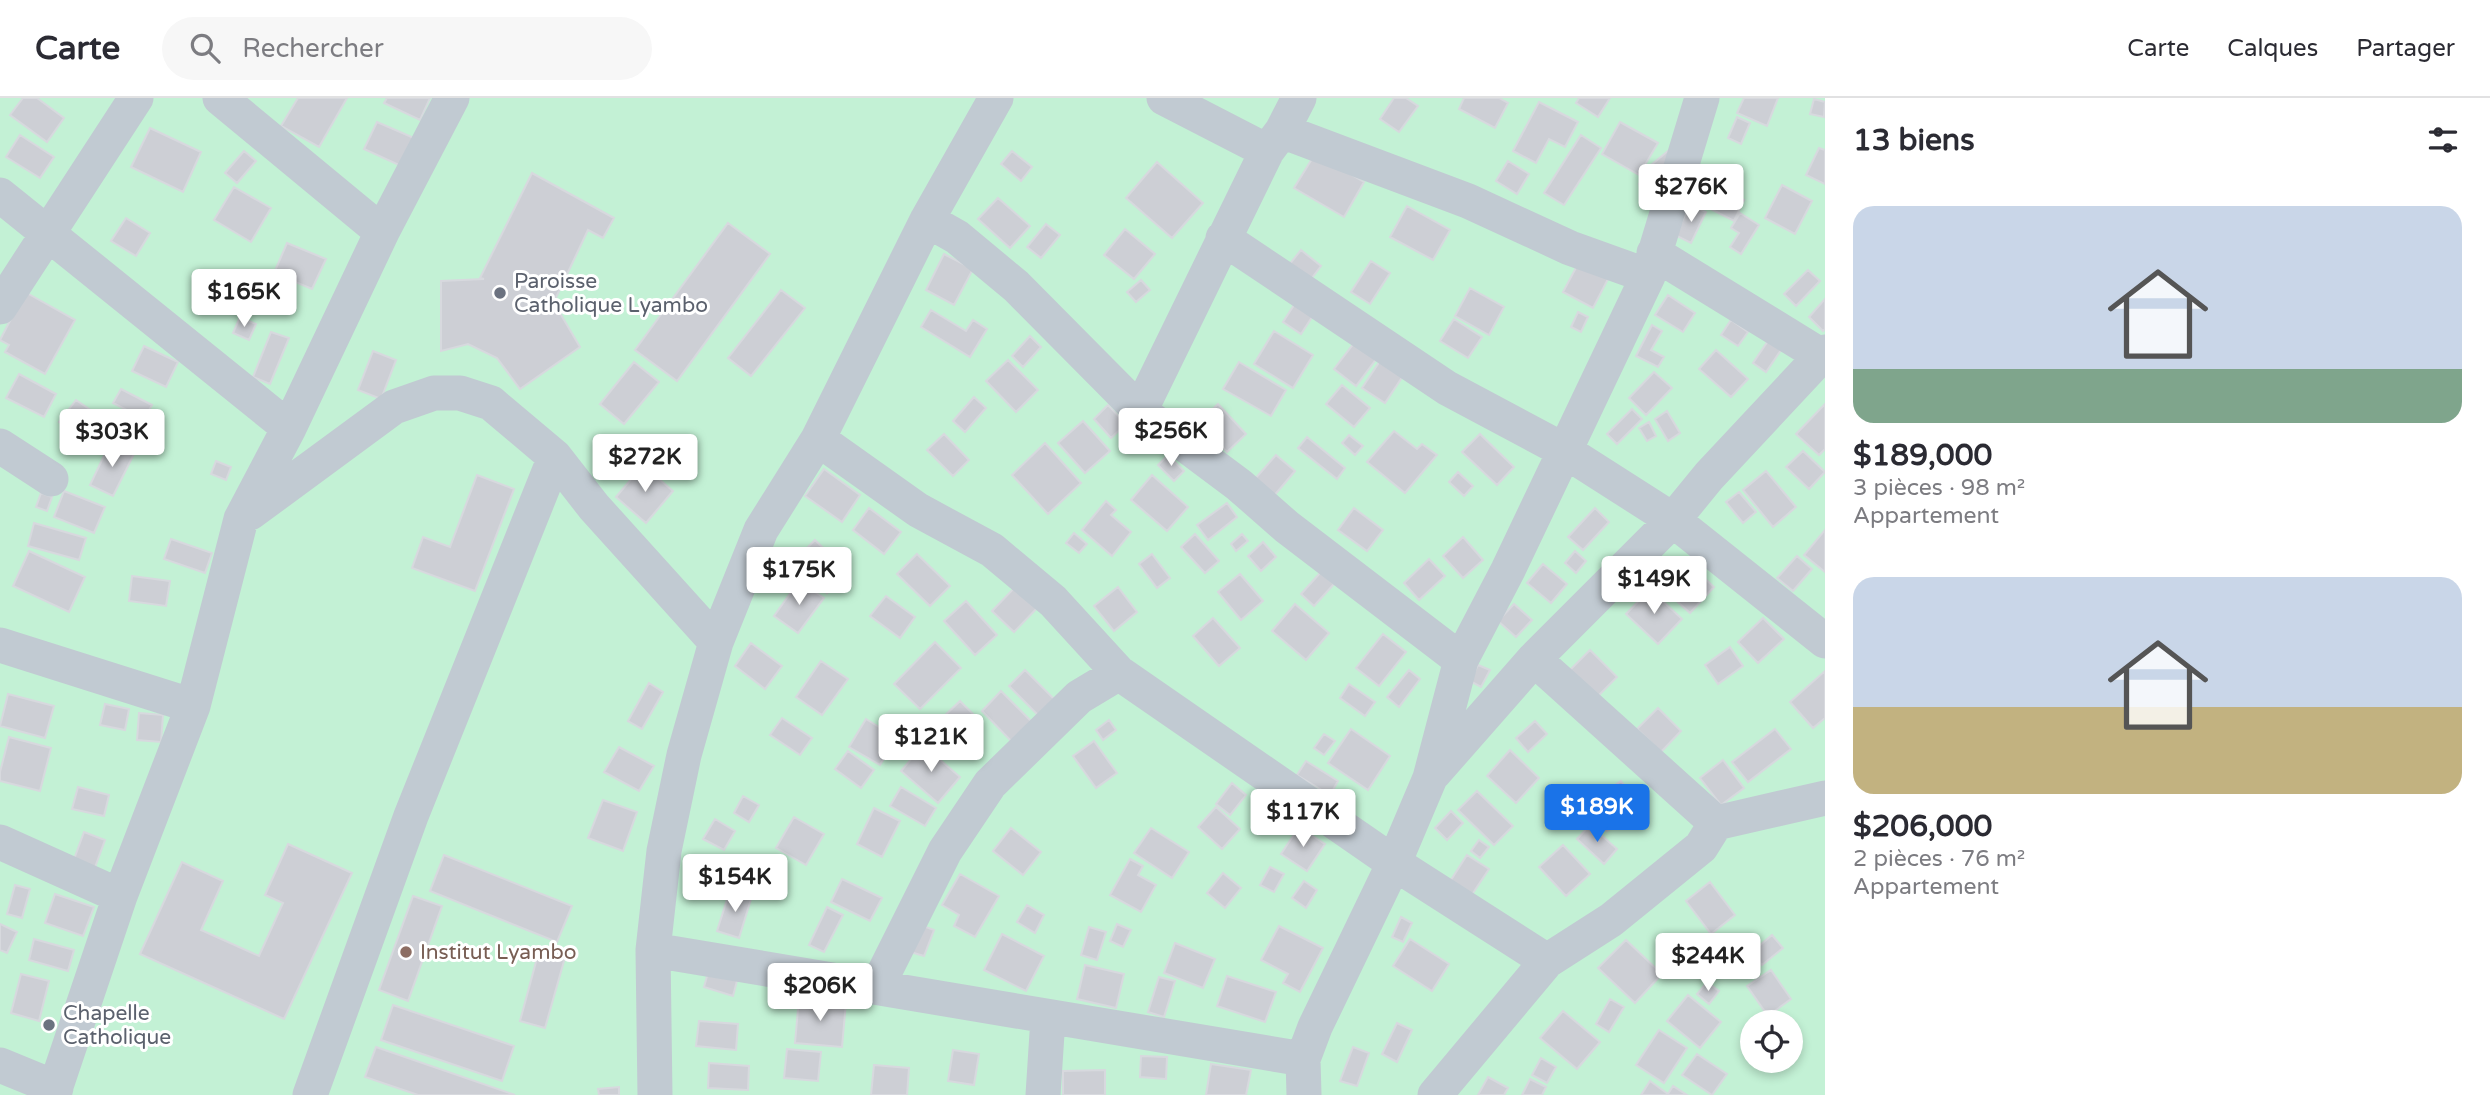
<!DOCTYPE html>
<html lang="fr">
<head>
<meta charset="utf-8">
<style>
	body { margin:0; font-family:"Varela Round",sans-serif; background:#f7f7f7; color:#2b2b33; height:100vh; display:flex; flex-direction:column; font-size:26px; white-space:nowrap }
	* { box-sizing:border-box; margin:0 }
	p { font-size:23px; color:#7c7c81 }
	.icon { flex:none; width:38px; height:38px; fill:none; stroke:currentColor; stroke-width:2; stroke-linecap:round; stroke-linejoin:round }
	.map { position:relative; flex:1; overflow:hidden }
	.drawer { display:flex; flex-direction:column; background:#fff; width:665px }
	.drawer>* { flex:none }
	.fabs { position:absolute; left:1740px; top:912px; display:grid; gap:14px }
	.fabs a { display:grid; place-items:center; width:63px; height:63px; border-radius:50%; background:#fff; box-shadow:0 4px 10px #0003; font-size:35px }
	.price { position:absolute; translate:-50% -60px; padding:0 16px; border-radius:7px; background:#fff; color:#222; font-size:23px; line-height:46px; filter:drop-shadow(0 2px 4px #0008) }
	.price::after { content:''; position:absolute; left:50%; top:42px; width:21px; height:16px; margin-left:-10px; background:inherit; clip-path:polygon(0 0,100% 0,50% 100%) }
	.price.selected { background:#1a73e8; color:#fff }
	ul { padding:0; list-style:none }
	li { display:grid; align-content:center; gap:14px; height:371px; padding:0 28px }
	li span { display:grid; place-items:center; height:217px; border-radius:21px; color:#555 }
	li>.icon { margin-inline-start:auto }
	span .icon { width:126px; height:126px; fill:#fffc; stroke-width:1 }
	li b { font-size:30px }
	h2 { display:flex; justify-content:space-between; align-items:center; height:84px; padding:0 28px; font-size:30px }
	header { display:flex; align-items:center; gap:42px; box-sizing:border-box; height:98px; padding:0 35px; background:#fff; border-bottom:2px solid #e1e1e2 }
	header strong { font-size:33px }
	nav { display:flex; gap:38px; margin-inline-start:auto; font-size:24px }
	.search { width:490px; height:63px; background:#f7f7f7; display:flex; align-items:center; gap:18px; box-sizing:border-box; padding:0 24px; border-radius:38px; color:#7c7c81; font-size:26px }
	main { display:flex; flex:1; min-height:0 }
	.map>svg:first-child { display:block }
	.green { fill:#c3f1d5; fill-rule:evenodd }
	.building { fill:#cdcfd5; stroke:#d7d9de; stroke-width:2 }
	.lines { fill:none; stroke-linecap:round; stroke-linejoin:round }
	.street { stroke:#c1cad2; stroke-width:35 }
	.worship-dot { fill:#6b7280; stroke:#fff; stroke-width:2.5 }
	.education-dot { fill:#8d6e63; stroke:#fff; stroke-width:2.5 }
	.labels { text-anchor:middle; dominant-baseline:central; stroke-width:6; stroke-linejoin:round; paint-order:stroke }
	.worship-label { font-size:21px; fill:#5b616d; stroke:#fff; text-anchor:start }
	.education-label { font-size:21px; fill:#785e54; stroke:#fff; text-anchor:start }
</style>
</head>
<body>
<header>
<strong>Carte</strong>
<div class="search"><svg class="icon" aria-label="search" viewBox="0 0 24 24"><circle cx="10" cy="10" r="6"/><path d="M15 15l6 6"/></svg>Rechercher</div>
<nav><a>Carte</a><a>Calques</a><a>Partager</a></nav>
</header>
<main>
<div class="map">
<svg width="1825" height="997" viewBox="0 0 1825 997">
	<rect width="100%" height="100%" fill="#f5f3f3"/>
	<path class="green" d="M0,0H1825V997H0ZM1752,924H1790V962H1752Z"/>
	<path class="building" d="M23,0H37L64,20L47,44L10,17Z
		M298,0H347L319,49L281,28Z
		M387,0H430L420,22L384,5Z
		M1394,0H1406L1418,8L1399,34L1380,21Z
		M1464,0H1499L1508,5L1495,30L1459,11Z
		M1579,0H1610L1598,19L1576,5Z
		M1744,0H1778L1767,28L1737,15Z
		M1814,1L1825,4L1824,19L1810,16Z
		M1539,4L1578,24L1565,49L1549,41L1536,65L1513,53Z
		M1737,19L1750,25L1741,46L1728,40Z
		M377,24L414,40L401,68L364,51Z
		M1620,24L1658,45L1639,77L1602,56Z
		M150,30L201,54L183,94L131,69Z
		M20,37L54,59L40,80L6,59Z
		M1581,37L1601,50L1564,107L1544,95Z
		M1819,50L1825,52V86L1806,77Z
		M1669,52L1676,59L1655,75L1650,68Z
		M244,53L256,63L237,85L225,75Z
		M1012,53L1032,69L1021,83L1001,66Z
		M1315,56L1364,84L1344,119L1294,90Z
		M1508,63L1529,76L1517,96L1496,83Z
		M1157,64L1203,105L1172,140L1126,100Z
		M532,75L614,120L603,140L588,132L552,208L557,210L580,249L520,291L497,260L468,246L441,253V183L484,181L480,180Z
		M1648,82L1659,104L1649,108L1639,86Z
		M1712,86L1744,102L1734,123L1701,106Z
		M1782,87L1812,103L1795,136L1765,120Z
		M234,89L271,110L251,144L214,122Z
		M998,100L1030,128L1010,150L978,121Z
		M1690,107L1706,114L1691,145L1675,137Z
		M1407,108L1450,132L1433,162L1390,139Z
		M1740,115L1759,127L1741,156L1730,149L1739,135L1731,130Z
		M126,120L150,135L136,158L111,143Z
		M728,125L770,156L677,283L635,252Z
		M1046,126L1060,137L1041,160L1027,149Z
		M1125,131L1155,156L1134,181L1104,157Z
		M287,145L326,161L312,191L274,175Z
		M1301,152L1321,168L1308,185L1288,168Z
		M944,156L973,171L954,207L926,192Z
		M1371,163L1390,175L1370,206L1351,194Z
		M1579,164L1609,179L1593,210L1563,194Z
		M1808,172L1820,183L1796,208L1784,196Z
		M1141,182L1150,192L1136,204L1127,194Z
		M1470,190L1504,209L1489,237L1455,218Z
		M781,192L805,210L751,278L728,260Z
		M25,194L75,222L45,276L5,254L9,247L0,242Z
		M1668,197L1695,215L1683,234L1655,217Z
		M1298,201L1316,213L1301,236L1283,224Z
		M1825,201V231L1823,233L1809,219Z
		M931,212L966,233L973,222L987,231L970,259L921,229Z
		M1578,214L1588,219L1581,234L1571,229Z
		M240,219L256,226L249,242L233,235Z
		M1454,221L1482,239L1468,260L1440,243Z
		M1731,222L1748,234L1738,248L1721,237Z
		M1652,227L1662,233L1651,252L1664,259L1658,269L1636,258Z
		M1274,233L1313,257L1293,290L1254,266Z
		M271,234L289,240L270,286L253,279Z
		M1030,238L1041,249L1023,269L1012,258Z
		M1358,240L1380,256L1356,288L1334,271Z
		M1768,243L1781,252L1766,274L1753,265Z
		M144,248L178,264L166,289L132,273Z
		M1716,252L1748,281L1731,299L1699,271Z
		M373,253L396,262L381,301L358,292Z
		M1382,260L1405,275L1385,305L1362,290Z
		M1008,262L1038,292L1016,314L986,283Z
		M634,264L659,284L624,326L600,306Z
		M1239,264L1286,292L1271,318L1223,291Z
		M1654,274L1672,290L1646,317L1629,300Z
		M19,276L56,296L44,319L6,300Z
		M1342,287L1370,310L1354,329L1326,306Z
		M121,291L152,307L144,321L113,305Z
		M974,299L986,310L965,334L953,323Z
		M76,302L114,328L98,351L59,324Z
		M1218,306L1246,336L1227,354L1199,324Z
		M1825,306V351L1819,357L1796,336Z
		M1108,307L1126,326L1111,340L1094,321Z
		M1632,311L1642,321L1617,346L1607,336Z
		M1667,313L1680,335L1668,343L1655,321Z
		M1083,323L1110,353L1085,375L1058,345Z
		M1649,324L1656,338L1647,343L1639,330Z
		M1394,333L1417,351L1422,346L1437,357L1405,395L1367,364Z
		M944,336L969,362L953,378L927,352Z
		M1480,336L1514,369L1497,387L1462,354Z
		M1349,337L1363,348L1355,357L1342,345Z
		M1307,339L1345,370L1337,381L1298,350Z
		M110,345L134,356L113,398L90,387Z
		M1045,345L1081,385L1048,416L1012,377Z
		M1803,353L1825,374L1809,391L1786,369Z
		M1168,357L1184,373L1174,383L1158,367Z
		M1276,357L1295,373L1273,399L1254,382Z
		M216,363L231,369L226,382L211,376Z
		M643,367L673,393L646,425L616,399Z
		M824,371L860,397L842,424L805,398Z
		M1766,373L1796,409L1773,429L1743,392Z
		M1458,374L1473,388L1464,398L1449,384Z
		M477,377L514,391L475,493L412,470L423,439L450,449Z
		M1152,377L1188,409L1167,433L1131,402Z
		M64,393L105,409L94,435L54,419Z
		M1739,394L1756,414L1743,425L1726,404Z
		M41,395L52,399L47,413L36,409Z
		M1106,403L1116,412L1111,417L1131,434L1112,458L1082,432Z
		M1227,405L1237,419L1208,442L1197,427Z
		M869,410L901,434L884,456L853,432Z
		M1354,410L1383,432L1367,453L1338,432Z
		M1595,410L1609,424L1583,452L1568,439Z
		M34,425L86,440L79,462L28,448Z
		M1825,432V474L1804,457Z
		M1074,435L1087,446L1079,455L1066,445Z
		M1195,436L1219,463L1205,475L1181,449Z
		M1242,436L1248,443L1236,453L1231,446Z
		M1463,439L1483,462L1463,480L1443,458Z
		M171,441L212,455L205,475L164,461Z
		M815,442L848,474L827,495L794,463Z
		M1263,444L1276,459L1261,473L1248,458Z
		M29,453L85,479L69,514L13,488Z
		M1575,453L1586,463L1576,475L1565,465Z
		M917,456L950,488L930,508L897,476Z
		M1152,456L1170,480L1157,490L1139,466Z
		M1797,458L1812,471L1793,493L1777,480Z
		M1429,461L1445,478L1419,502L1404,485Z
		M1684,461L1714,489L1690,515L1660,488Z
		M1543,466L1567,486L1551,505L1527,485Z
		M1321,474L1334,486L1314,508L1301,496Z
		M1240,476L1263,503L1241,522L1218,494Z
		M132,478L170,483L166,508L129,503Z
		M799,483L824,500L798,535L774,518Z
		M1021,483L1043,504L1014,534L992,513Z
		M1118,489L1137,514L1114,533L1094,508Z
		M1650,491L1682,521L1658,546L1626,516Z
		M886,498L915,519L900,540L870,518Z
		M966,503L997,537L975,557L944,523Z
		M1295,506L1329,535L1306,562L1272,533Z
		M1514,506L1532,522L1516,539L1498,523Z
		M1213,520L1240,550L1219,568L1193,538Z
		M1763,520L1784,541L1758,565L1738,544Z
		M1383,536L1406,554L1379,588L1356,570Z
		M935,544L961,570L920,611L894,586Z
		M751,545L782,568L765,591L735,568Z
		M1730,549L1743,568L1718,586L1705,567Z
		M1590,552L1617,579L1595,601L1568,574Z
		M821,563L848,581L822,617L796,599Z
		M1478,567L1490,572L1481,589L1470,583Z
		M1025,572L1054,601L1038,617L1009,588Z
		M1409,572L1420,581L1399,609L1387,599Z
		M1825,573V620L1813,630L1790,604Z
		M649,585L663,594L642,631L628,623Z
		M1349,586L1375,604L1365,618L1340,600Z
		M1001,593L1035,627L1015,647L982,613Z
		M8,596L54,608L45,640L0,628Z
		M960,603L979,622L958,642L939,623Z
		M105,606L129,611L125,632L100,627Z
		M1658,610L1681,633L1661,654L1637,631Z
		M139,615L163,617L161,644L137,642Z
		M782,620L812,640L800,657L770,637Z
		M866,621L897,640L880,667L849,649Z
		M1109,622L1116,632L1103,642L1096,632Z
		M1535,623L1547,636L1528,654L1516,640Z
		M1351,631L1390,658L1368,692L1328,665Z
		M1775,631L1791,651L1748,684L1732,664Z
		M1324,636L1335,643L1324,657L1314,650Z
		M9,639L51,650L40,693L0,683V674Z
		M1094,643L1117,675L1096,690L1073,658Z
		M923,647L960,679L938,705L901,673Z
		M619,649L654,668L639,693L604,674Z
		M1510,652L1539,680L1516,705L1487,678Z
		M848,653L874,672L861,690L835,671Z
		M1723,662L1744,690L1721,707L1700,680Z
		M1306,663L1338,683L1330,697L1297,677Z
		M1621,683L1641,709L1607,733L1588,707Z
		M1232,685L1246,697L1230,717L1216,706Z
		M78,689L109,697L104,718L72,711Z
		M901,689L936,710L925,728L890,708Z
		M1477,693L1513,728L1494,747L1458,712Z
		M743,698L759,707L749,724L734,715Z
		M603,702L637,714L623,753L588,740Z
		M1216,709L1240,731L1222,751L1198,729Z
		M874,710L900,723L882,759L857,746Z
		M1451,713L1463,725L1447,742L1435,730Z
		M794,719L824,736L806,767L776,750Z
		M715,721L735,733L724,752L703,741Z
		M1590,727L1617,751L1604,766L1577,741Z
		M1299,729L1325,746L1307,773L1281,756Z
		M1011,730L1041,754L1023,777L993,753Z
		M1151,730L1189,754L1172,780L1134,755Z
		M84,734L105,742L94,772L73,764Z
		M1479,742L1489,749L1480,760L1471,753Z
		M288,746L352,775L284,921L140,856L182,764L223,783L201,832L259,858L283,805L265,797Z
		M1563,747L1590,776L1566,798L1539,769Z
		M444,757L572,808L557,844L430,793Z
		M1467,757L1489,771L1471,798L1449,785Z
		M1130,761L1143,768L1138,777L1156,787L1141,814L1110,797Z
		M1270,769L1284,776L1274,794L1260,787Z
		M747,772L768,779L764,794L742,787Z
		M1223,775L1241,790L1225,810L1207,795Z
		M960,776L999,798L975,839L954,828L959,817L942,807Z
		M842,781L882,800L870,823L831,804Z
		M1304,783L1317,792L1306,810L1292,800Z
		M1710,784L1735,817L1711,836L1686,803Z
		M15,787L30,791L22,820L7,816Z
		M730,792L752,798L739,840L717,833Z
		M55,796L94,809L83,838L45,825Z
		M413,798L442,808L408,903L379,892Z
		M1027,807L1044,817L1035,835L1017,824Z
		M827,809L843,817L824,854L809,847Z
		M1401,819L1412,825L1403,844L1392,839Z
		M0,826L17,834L7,855L0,852Z
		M918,826L934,832L924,858L907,853Z
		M1117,826L1131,832L1123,849L1110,843Z
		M1279,828L1323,850L1300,894L1283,885L1288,876L1261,862Z
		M1089,829L1106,834L1097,862L1081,857Z
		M1002,836L1044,858L1026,893L984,872Z
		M1772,837L1783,850L1762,867L1752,854Z
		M34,841L74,852L68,873L29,862Z
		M1410,841L1449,866L1432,893L1393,868Z
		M1626,842L1662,876L1635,905L1598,870Z
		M1175,845L1215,861L1203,890L1164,875Z
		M540,849L566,856L545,930L520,923Z
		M1085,867L1124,876L1116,910L1077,901Z
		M709,871L738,879L733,898L704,889Z
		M1771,872L1791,901L1768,918L1747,888Z
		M21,876L49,883L39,923L11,915Z
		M1227,878L1276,894L1265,924L1217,908Z
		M1159,879L1175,883L1164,919L1148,914Z
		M1707,884L1719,893L1709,906L1697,896Z
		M1688,897L1721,924L1700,950L1667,923Z
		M799,900L846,904L842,949L795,945Z
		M1610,901L1624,909L1609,934L1596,926Z
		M393,907L514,948L502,983L381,942Z
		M1563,913L1600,944L1577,971L1540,940Z
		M699,923L738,926L736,952L696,948Z
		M1397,925L1412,932L1397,964L1382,956Z
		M1659,932L1687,950L1664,985L1636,967Z
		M376,949L515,997H418L365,979Z
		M1353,949L1369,955L1357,988L1340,983Z
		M787,951L821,954L818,983L784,980Z
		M953,952L979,956L974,987L948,983Z
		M1697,956L1727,976L1712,997L1682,977Z
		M1141,958L1167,959L1166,981L1140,979Z
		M1541,960L1556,969L1547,985L1532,977Z
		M709,965L749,968L748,992L708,990Z
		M1211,966L1251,972L1246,997H1206Z
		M874,967L909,970L907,997H871Z
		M1105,972V997H1063V973Z
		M1488,979L1508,990L1504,997H1478Z
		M1530,981L1546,989L1542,997H1522Z
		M1650,983L1668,996L1673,988L1687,997H1641Z
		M619,989V997H599L598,991Z"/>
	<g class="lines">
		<path class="street" d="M220,0L382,134
			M1164,0L1267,53
			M1282,33L1468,103L1570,150L1648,178
			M0,97L289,330
			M927,122L957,139L1016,188L1140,313L1239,387L1287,429L1461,562
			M1223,140L1447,290L1565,353L1673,422L1825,543
			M1654,155L1825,260
			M0,209L136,0
			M1140,313L1267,53L1282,33L1299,0
			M818,341L918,412L992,452L1053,503L1119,575L1394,765L1547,863
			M0,348L51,381
			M250,415L394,309L434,295H460L491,305L555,359L594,409L716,544
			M0,547L193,608
			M1534,561L1716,725
			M1434,675L1534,561L1673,422L1709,378L1825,254
			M0,744L120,798
			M653,852L1303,961
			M877,889L945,753L990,686L1079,599L1119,575
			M0,967L56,990
			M53,997L120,798L193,608L241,421L289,330L382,134L452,0
			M310,997L411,718L555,359
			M655,997L653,852L664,753L684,657L716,544L761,432L818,341L927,122L996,0
			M1043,997L1048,920
			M1304,997L1303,961L1315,929L1394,765L1430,680L1461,562L1508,472L1648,178L1702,0
			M1435,997L1547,863L1611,822L1701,749L1716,725L1825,700"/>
	</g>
	<g class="worship-dot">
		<circle cx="500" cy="195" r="7"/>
		<circle cx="49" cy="927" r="7"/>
	</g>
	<circle class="education-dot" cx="406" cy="854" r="7"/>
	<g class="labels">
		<g class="worship-label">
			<text x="514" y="183">Paroisse<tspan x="514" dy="24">Catholique Lyambo</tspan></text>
			<text x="63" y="915">Chapelle<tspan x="63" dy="24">Catholique</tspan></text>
		</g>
		<g class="education-label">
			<text x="420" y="854">Institut Lyambo</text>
		</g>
	</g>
</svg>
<div class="fabs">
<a><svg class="icon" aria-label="locate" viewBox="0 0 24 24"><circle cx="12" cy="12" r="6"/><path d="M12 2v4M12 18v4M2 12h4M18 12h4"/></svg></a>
</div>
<b class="price" style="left:1691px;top:126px">$276K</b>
<b class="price" style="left:244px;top:231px">$165K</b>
<b class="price" style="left:1171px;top:370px">$256K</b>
<b class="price" style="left:112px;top:371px">$303K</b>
<b class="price" style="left:645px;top:396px">$272K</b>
<b class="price" style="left:799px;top:509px">$175K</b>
<b class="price" style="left:1654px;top:518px">$149K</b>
<b class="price" style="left:931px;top:676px">$121K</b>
<b class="price selected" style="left:1597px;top:746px">$189K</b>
<b class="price" style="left:1303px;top:751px">$117K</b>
<b class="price" style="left:735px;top:816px">$154K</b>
<b class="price" style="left:1708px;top:895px">$244K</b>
<b class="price" style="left:820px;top:925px">$206K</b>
</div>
<section class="drawer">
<h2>13 biens<svg class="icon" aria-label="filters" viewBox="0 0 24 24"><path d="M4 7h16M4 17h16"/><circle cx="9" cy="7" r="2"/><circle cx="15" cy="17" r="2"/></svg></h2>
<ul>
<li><span style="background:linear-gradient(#c9d6e8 75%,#7fa58c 0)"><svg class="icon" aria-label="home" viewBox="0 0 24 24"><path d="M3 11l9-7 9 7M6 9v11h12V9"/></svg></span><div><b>$189,000</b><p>3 pièces · 98 m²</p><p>Appartement</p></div></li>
<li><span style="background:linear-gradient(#c9d6e8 60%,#c2b280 0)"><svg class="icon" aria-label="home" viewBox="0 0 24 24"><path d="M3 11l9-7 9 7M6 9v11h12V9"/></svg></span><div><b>$206,000</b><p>2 pièces · 76 m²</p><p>Appartement</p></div></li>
</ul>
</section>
</main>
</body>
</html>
